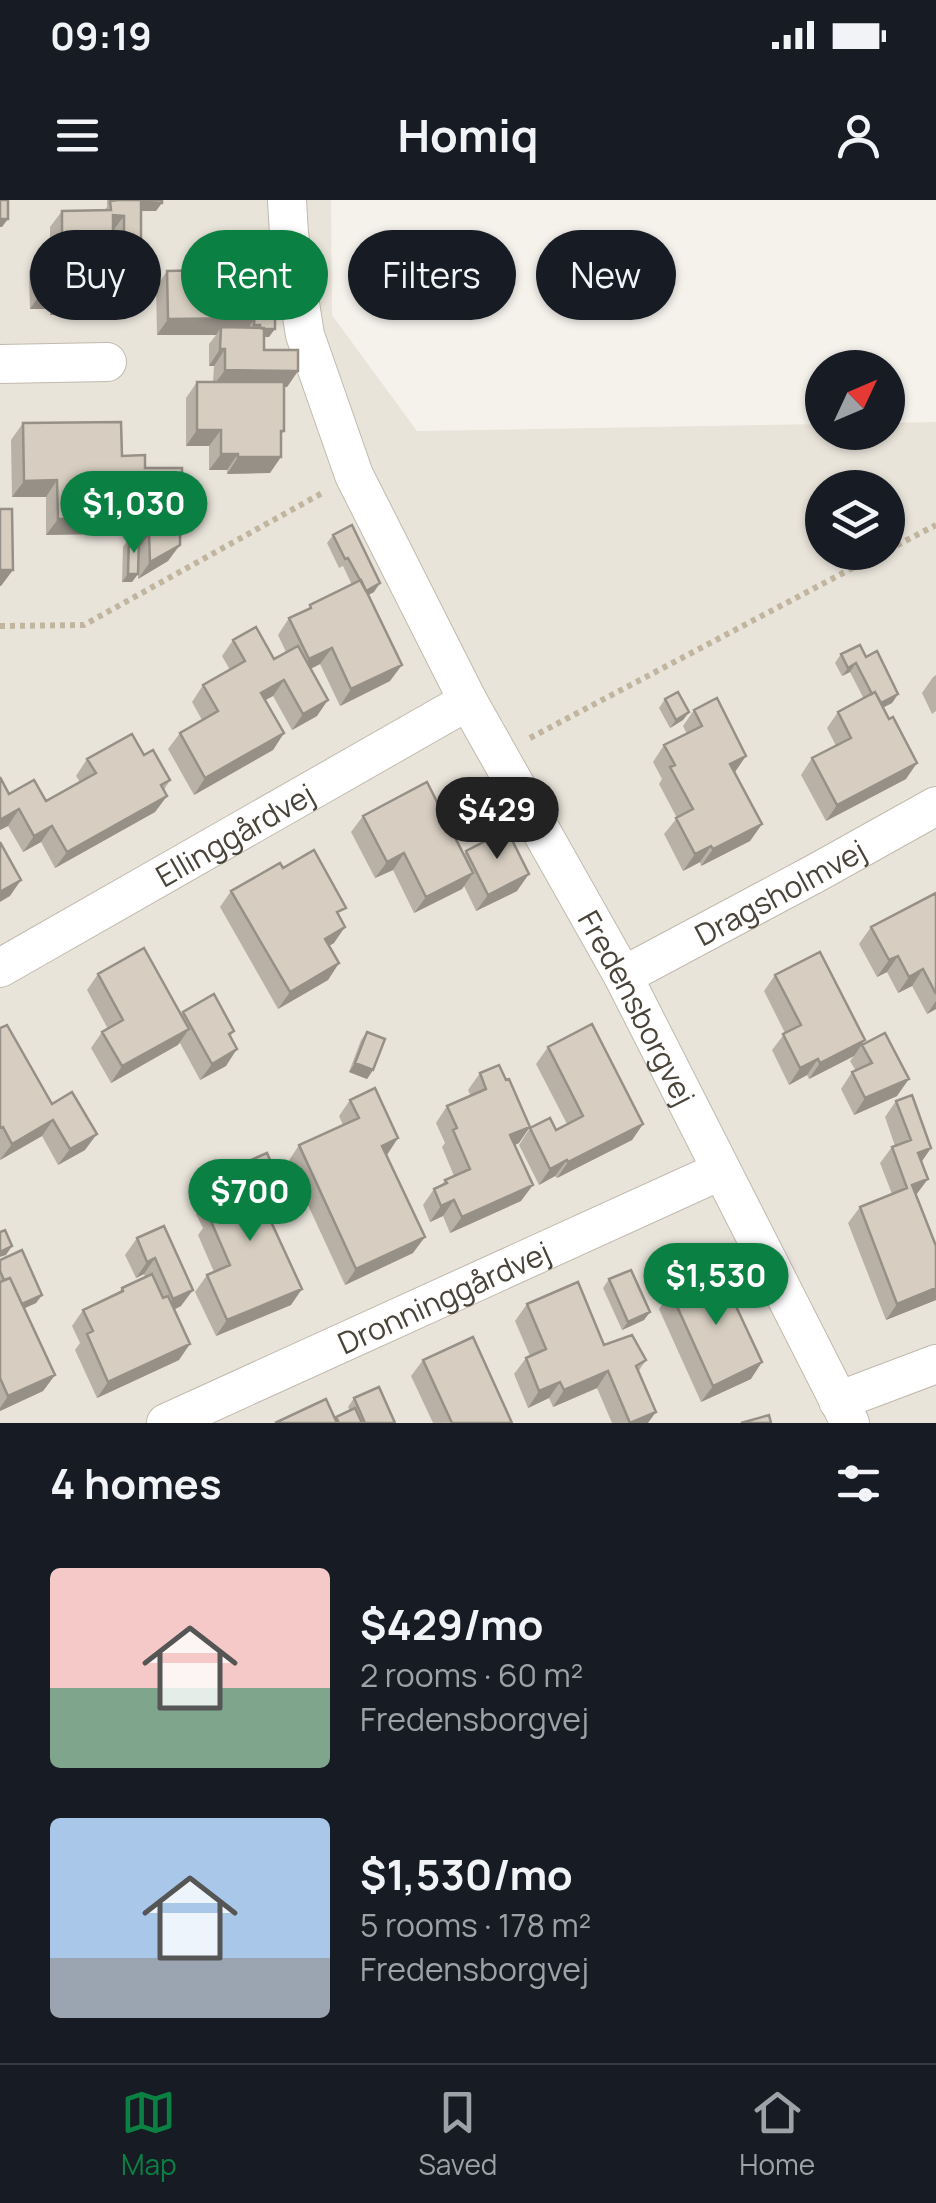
<!DOCTYPE html>
<html lang="en">
<head>
<meta charset="utf-8">
<style>
	body { margin:0; font-family:Manrope,sans-serif; background:#242831; color:#f1f3f6; height:100vh; display:flex; flex-direction:column; font-size:38px; white-space:nowrap }
	* { box-sizing:border-box; margin:0 }
	p { font-size:32px; color:#9ea1a6 }
	.icon { flex:none; width:55px; height:55px; fill:none; stroke:currentColor; stroke-width:2; stroke-linecap:round; stroke-linejoin:round }
	.map { position:relative; height:1223px; overflow:hidden }
	.side { display:flex; flex-direction:column; background:#171b24; flex:1 }
	.side>* { flex:none }
	.guide { position:absolute; left:30px; top:30px; width:878px; height:90px; display:flex; gap:20px }
	.needle { width:65px; rotate:46deg }
	.tools { position:absolute; left:805px; top:150px; display:grid; gap:20px }
	.tools a { display:grid; place-items:center; width:100px; height:100px; border-radius:50%; background:#171b24; box-shadow:0 2px 8px #0004; font-size:50px }
	.price { position:absolute; translate:-50% -85px; padding:0 22px; border-radius:35px; background:#0b8043; color:#fff; font-size:32px; line-height:65px; filter:drop-shadow(0 2px 5px #0008) }
	.price::after { content:''; position:absolute; left:50%; top:60px; width:30px; height:22px; margin-left:-15px; background:inherit; clip-path:polygon(0 0,100% 0,50% 100%) }
	.price.active { background:#222; color:#fff }
	ul { padding:0; list-style:none }
	li { display:flex; align-items:center; gap:30px; height:250px; padding:0 50px }
	li span { display:grid; place-items:center; flex:none; width:280px; height:200px; border-radius:10px; color:#555 }
	li>.icon { margin-inline-start:auto }
	span .icon { width:120px; height:120px; fill:#fffc; stroke-width:1 }
	li b { font-size:42px }
	h2 { display:flex; justify-content:space-between; align-items:center; height:120px; padding:0 50px; font-size:42px }
	.chip { padding:0 35px; border-radius:45px; background:#171b24; box-shadow:0 2px 8px #0004; font-size:35px; line-height:90px }
	.chip.active { background:#0b8043; color:#fff }
	.status { display:flex; justify-content:space-between; align-items:center; height:70px; padding:0 50px; background:#171b24; direction:ltr }
	.status svg { height:28px; fill:currentColor }
	header { display:flex; justify-content:space-between; align-items:center; height:130px; padding:0 50px; background:#171b24; font-size:45px; font-weight:700 }
	.tabs { display:flex; justify-content:space-around; align-items:center; height:140px; border-top:2px solid #363941; background:#171b24; font-size:28px; color:#9ea1a6 }
	.tabs a { display:grid; justify-items:center; gap:5px }
	.tabs .active { color:#0b8043 }
	.map>svg:first-child { display:block }
	.residential { fill:#e9e4da; fill-rule:evenodd }
	.lines { fill:none; stroke-linecap:round; stroke-linejoin:round }
	.minor-casing { stroke:#c1baae; stroke-width:40 }
	.path { stroke:#c2b5a0; stroke-width:6; stroke-dasharray:5 5; stroke-linecap:butt }
	.minor { stroke:#fff; stroke-width:38 }
	.wall { fill:#b9b1a6 }
	.shaded-wall { fill:#969087 }
	.building { fill:#d7cec1; stroke:#969087; stroke-width:2.5 }
	.labels { text-anchor:middle; dominant-baseline:central; stroke-width:8; stroke-linejoin:round; paint-order:stroke }
	.street-label { font-size:30px; fill:#494339; stroke:#fff }
</style>
</head>
<body>
<div class="status"><b>09:19</b><svg viewBox="0 0 49 12"><path d="M0 12V9h3v3zM5 12V6h3v6zM10 12V3h3v9zM15 12V0h3v12zM26 1h20v11H26zM47 4h2v5h-2z"/></svg></div>
<header><svg class="icon" aria-label="menu" viewBox="0 0 24 24"><path d="M4 6h16M4 12h16M4 18h16"/></svg>Homiq<svg class="icon" aria-label="person" viewBox="0 0 24 24"><circle cx="12" cy="8" r="4"/><path d="M4 21q1-7 8-7t8 7"/></svg></header>
<div class="map">
<svg width="936" height="1223" viewBox="0 0 936 1223">
	<rect width="100%" height="100%" fill="#f5f2ec"/>
	<path class="residential" d="M0,0H331L332,115L417,231L822,224V232H888V223L936,222V1223H0ZM822,288H888V352H822Z"/>
	<g class="lines">
		<defs>
			<g id="minor">
				<path id="s1" d="M287,0L289,34L305,135L354,275L468,501L623,776L850,1223"/>
				<path d="M0,164L107,162"/>
				<path id="s2" d="M0,768L468,501"/>
				<path id="s3" d="M623,776L816,673L936,606"/>
				<path d="M838,1201L936,1164"/>
				<path id="s4" d="M166,1223L720,971"/>
			</g>
		</defs>
		<use href="#minor" class="minor-casing"/>
		<path class="path" d="M888,350L936,325
			M0,426L84,425L324,292
			M530,538L883,352"/>
		<use href="#minor" class="minor"/>
	</g>
	<path class="wall" d="M107,0H162L156,11H141V43L130,59L113,60L102,114L50,115V109H30L29,71L41,55H50V27L62,11L104,10L107,7Z
		M208,45L251,70L255,111H258L261,106L269,137H264V150L298,171L287,187H284V231L281,235L270,273L227,274V270H209V246H186V198L197,182H213L214,166H209V144L216,135H157L156,87L167,71H197L196,62Z
		M23,223L122,256L145,268L183,333L168,361L138,379V369V374L132,382H122L123,347L129,338H134V332H101V328L97,334L46,335V297H12L11,240Z
		M333,335L374,392L368,395L390,481L340,506L320,464L311,469L317,516L292,530L273,496L265,500L284,533L273,550L194,595L168,549L180,533L202,520L192,502L203,485L230,470L222,456L233,440L274,459L286,452L278,435L289,418L307,410L310,405L352,385L343,366L339,368L327,343Z
		M841,454L866,457L898,494L892,503L883,507L906,579L826,621L801,575L812,558L836,546L827,528L838,512L864,499L850,472L842,476L835,463Z
		M936,475V511L932,514L922,493L933,477Z
		M665,499L689,512L683,520L670,528L659,508Z
		M694,510L735,572L762,624L750,641L701,666L700,662L683,671L664,634L677,618L659,584L662,579L653,562L664,545L687,534L683,526Z
		M144,555L170,580L164,590L167,596L155,612L55,668L41,642L23,652L8,626L0,630V577L9,594L46,601L80,582L76,576L87,559Z
		M363,616L464,654L466,651L517,691L476,711L464,686L462,689L414,713L393,670L375,678L351,632Z
		M283,668L340,717L334,743L329,746L339,763L328,780L278,809L220,707L231,691Z
		M936,693V809L927,814L912,786L898,793L887,772L877,777L859,744L871,727Z
		M98,774L181,814L183,812L234,831L230,837L226,866L200,880L180,843L111,883L91,848L102,832L108,829L87,790Z
		M775,775L862,845L897,896L854,915L841,889L852,872L856,871L850,861L854,856L809,879L807,875L789,885L772,850L785,833L764,791Z
		M0,828L85,950L58,965L42,936L0,960Z
		M367,832L373,870L367,879L349,872L361,840Z
		M548,847L643,924L632,940L557,978L555,976L539,985L519,945L530,928L556,930L567,924L536,864Z
		M480,873L519,943L515,945L521,1001L450,1033L443,1016L430,1022L423,1005L434,989L441,986L445,980L454,976L442,947L445,943L436,923L447,906L471,896L468,890Z
		M350,900L387,955L413,1053L345,1085L288,962L299,945L343,925L339,916Z
		M896,901L931,948L921,962L916,995L936,1100L886,1120L848,1023L860,1007L892,994L880,963L892,947L895,946L885,917Z
		M244,963L273,1008L267,1011L291,1105L216,1136L195,1092L207,1075L214,1072L198,1035L203,1028L196,1014L207,997L235,985L233,980Z
		M164,1026L181,1106L174,1110L179,1160L97,1198L75,1150L80,1143L72,1126L83,1110L118,1094L122,1088L145,1077L144,1074L136,1078L125,1055L137,1038Z
		M0,1060L42,1095L36,1103L24,1108L55,1175L43,1191L0,1211Z
		M609,1079L650,1112L644,1120L622,1130L603,1088Z
		M671,1093L751,1179L701,1202L659,1109Z
		M527,1104L604,1145L646,1160L638,1172L648,1223H612L597,1188L553,1207L549,1198L528,1208L514,1174L526,1158L530,1156L515,1121Z
		M423,1160L512,1223H433L411,1176Z
		M354,1198L395,1223H275L335,1219L350,1211L348,1207Z"/>
	<path class="shaded-wall" d="M141,2L162,3L156,11H135Z
		M113,15L124,16L112,32Z
		M0,19H8L2,27H0Z
		M124,43H141L130,59L112,60Z
		M41,93H62L50,109H30Z
		M62,98H113L102,114L50,115Z
		M255,118L244,134L221,127L216,135H157L168,119Z
		M260,129H275L269,137H255Z
		M220,149H225L214,166H209Z
		M225,170L298,171L287,187L213,186Z
		M197,230H221L209,246H186Z
		M221,254H238L227,270H209Z
		M238,257H281L270,273L227,274Z
		M57,280L46,297H12L24,281Z
		M113,316H145L134,332H101Z
		M108,318L97,334L46,335L58,319Z
		M180,333H183L172,349L180,345L168,361L138,379L150,362Z
		M145,334H149L138,350H134Z
		M0,370H13L1,386H0Z
		M128,374H138L132,382H122Z
		M380,383L374,392L359,400L365,391Z
		M332,448L320,464L298,475L309,459Z
		M856,463L850,472L842,476L848,468Z
		M402,465L390,481L340,506L351,489Z
		M284,480L273,496L249,509L261,493Z
		M898,494L892,503L871,514L877,505Z
		M328,500L317,516L292,530L303,514Z
		M689,512L683,520L670,528L676,520Z
		M284,533L273,550L194,595L205,578Z
		M746,556L735,572L730,564Z
		M917,563L906,579L826,621L837,605Z
		M167,596L155,612L55,668L67,652Z
		M19,609L8,626L0,630V620Z
		M762,624L750,641L701,666L713,649Z
		M52,626L41,642L23,652L34,636Z
		M711,646L700,662L683,671L695,654Z
		M404,653L393,670L375,678L387,662Z
		M473,673L462,689L414,713L426,697Z
		M529,674L517,691L476,711L488,695Z
		M21,680L10,696L0,702V692Z
		M345,727L334,743L313,755L325,739Z
		M898,756L887,772L877,777L889,760Z
		M339,763L328,780L278,809L290,792Z
		M923,769L912,786L898,793L909,777Z
		M936,801V809L927,814Z
		M189,829L178,845L111,883L122,866Z
		M865,840L854,856L809,879L820,863Z
		M237,849L226,866L200,880L212,864Z
		M818,859L807,875L789,885L800,868Z
		M355,863L373,870L367,879L349,872Z
		M909,879L897,896L854,915L865,898Z
		M53,920L42,936L0,960L12,944Z
		M643,924L632,940L557,978L568,962Z
		M530,927L519,943L499,952L510,935Z
		M97,934L85,950L58,965L70,949Z
		M398,938L387,955L382,946Z
		M931,948L920,964L918,953Z
		M567,960L555,976L539,985L550,969Z
		M928,979L916,995L912,985Z
		M533,985L521,1001L450,1033L462,1017Z
		M284,992L273,1008L251,1018L262,1002Z
		M454,1000L443,1016L430,1022L441,1006Z
		M425,1037L413,1053L345,1085L356,1069Z
		M12,1046L6,1055L0,1057V1052Z
		M155,1058L144,1074L136,1078L147,1062Z
		M936,1088V1100L886,1120L897,1104Z
		M302,1089L291,1105L216,1136L227,1120Z
		M193,1090L181,1106L162,1115L173,1099Z
		M42,1095L36,1103L10,1115L16,1106Z
		M650,1112L644,1120L622,1130L628,1122Z
		M190,1144L179,1160L97,1198L108,1182Z
		M762,1162L751,1179L701,1202L713,1186Z
		M608,1171L597,1188L553,1207L564,1190Z
		M55,1175L43,1191L0,1211V1208L8,1196Z
		M560,1182L549,1198L528,1208L539,1191Z
		M656,1212L648,1223H630Z"/>
	<path class="building" d="M0,0H8V19H0Z
		M118,0H141V43H124V16L113,15V98H62V93H41V55L62,54V11L111,10L110,1Z
		M141,0H162V3L141,2Z
		M208,45H251V70H255V118L168,119L167,71L208,70Z
		M261,106L275,107V129H264L260,128V125H254L255,111H260Z
		M221,127L264,128V150H298V171L225,170V149H220Z
		M197,182H284V231H281V257H238V254H221V230H197Z
		M121,222L122,256L145,255V268H182L183,333H180V345L150,362L149,334H145V316H113L112,281H108V318L58,319L57,280L24,281L23,223Z
		M0,309H12L13,370H0Z
		M352,325L380,383L366,391L348,358L345,359L333,335Z
		M129,338H139L138,374H128Z
		M361,380L402,465L351,489L332,448L309,459L289,418L311,408L310,405Z
		M256,427L274,459L298,446L328,500L303,514L284,480L261,493L284,533L205,578L180,533L218,511L203,485L245,461L233,440Z
		M860,445L866,457L877,451L898,494L881,503L875,492L872,494L856,463L848,468L841,454Z
		M678,492L689,512L676,520L665,499Z
		M875,492L889,519L893,517L917,563L837,605L812,558L851,538L838,512Z
		M717,498L746,556L730,564L762,624L713,649L711,646L695,654L676,618L693,609L670,567L675,565L664,545L702,526L694,510Z
		M132,534L144,555L153,550L170,580L161,585L167,596L67,652L52,626L34,636L19,609L0,620V577L9,594L34,580L46,601L96,573L87,559Z
		M427,582L473,673L426,697L404,653L387,662L363,616Z
		M507,630L529,674L488,695L466,651Z
		M0,642L21,680L0,692Z
		M314,650L346,708L337,712L345,727L325,739L339,763L290,792L231,691L280,663L283,668Z
		M936,693V794L923,769L909,777L898,756L889,760L871,727Z
		M144,748L189,829L122,866L102,832L123,820L98,774Z
		M820,752L865,840L820,863L818,859L800,868L783,834L801,825L775,775Z
		M214,794L234,831L229,834L237,849L212,864L183,812Z
		M592,824L643,924L568,962L567,960L550,969L530,928L550,918L556,930L583,916L548,847Z
		M7,825L52,904L72,892L97,934L70,949L53,920L12,944L3,927L0,928V828Z
		M367,832L385,839L373,870L355,863Z
		M885,833L909,879L865,898L852,872L872,863L862,845Z
		M499,865L506,880L509,879L530,927L510,935L533,985L462,1017L454,1000L441,1006L434,989L447,983L445,980L470,969L453,930L457,928L447,906L486,889L480,873Z
		M375,888L398,938L382,946L425,1037L356,1069L299,945L359,918L350,900Z
		M912,895L931,948L918,953L928,979L912,985L936,1046V1088L897,1104L860,1007L907,988L892,947L911,940L896,901Z
		M267,953L284,992L262,1002L302,1089L227,1120L207,1075L230,1065L210,1019L216,1016L207,997L251,977L244,963Z
		M164,1026L193,1090L173,1099L155,1058L147,1062L137,1038Z
		M5,1030L12,1046L0,1052V1032Z
		M22,1050L42,1095L22,1104L10,1078L4,1080L0,1071V1060Z
		M631,1070L650,1112L628,1122L609,1079Z
		M719,1070L762,1162L713,1186L671,1093Z
		M152,1074L163,1098L168,1096L190,1144L108,1182L87,1134L93,1131L83,1110L123,1091L122,1088Z
		M10,1078L55,1175L8,1196L0,1178V1082Z
		M578,1082L604,1145L632,1135L646,1160L636,1166L656,1212L630,1223L608,1171L564,1190L560,1182L539,1191L526,1158L546,1149L527,1104Z
		M473,1137L512,1223H452L423,1160Z
		M379,1187L395,1223H365L354,1198Z
		M326,1199L337,1223H275Z
		M355,1208L362,1223H339L336,1217Z
		M769,1215L771,1223H741Z"/>
	<g class="labels">
		<g class="street-label">
			<text stroke="none"><textPath href="#s2" startOffset="270">Ellinggårdvej</textPath></text>
			<text stroke="none"><textPath href="#s3" startOffset="178">Dragsholmvej</textPath></text>
			<text stroke="none"><textPath href="#s1" startOffset="888">Fredensborgvej</textPath></text>
			<text stroke="none"><textPath href="#s4" startOffset="305">Dronninggårdvej</textPath></text>
		</g>
	</g>
</svg>
<div class="tools">
<a><svg class="needle" viewBox="-14 -14 28 28"><path d="M0-13l5 13h-10z" fill="#e53935"/><path d="M0 13l5-13h-10z" fill="#9ea1a6"/></svg></a>
<a><svg class="icon" aria-label="layers" viewBox="0 0 24 24"><path d="M12 4l9 5-9 5-9-5zM3 14l9 5 9-5"/></svg></a>
</div>
<b class="price" style="left:134px;top:356px">$1,030</b>
<b class="price active" style="left:497px;top:662px">$429</b>
<b class="price" style="left:250px;top:1044px">$700</b>
<b class="price" style="left:716px;top:1128px">$1,530</b>
<div class="guide">
<a class="chip">Buy</a>
<a class="chip active">Rent</a>
<a class="chip">Filters</a>
<a class="chip">New</a>
</div>
</div>
<section class="side">
<h2>4 homes<svg class="icon" aria-label="filters" viewBox="0 0 24 24"><path d="M4 7h16M4 17h16"/><circle cx="9" cy="7" r="2"/><circle cx="15" cy="17" r="2"/></svg></h2>
<ul>
<li><span style="background:linear-gradient(#f6c9c9 60%,#7fa58c 0)"><svg class="icon" aria-label="home" viewBox="0 0 24 24"><path d="M3 11l9-7 9 7M6 9v11h12V9"/></svg></span><div><b>$429/mo</b><p>2 rooms · 60 m²</p><p>Fredensborgvej</p></div></li>
<li><span style="background:linear-gradient(#a9c7e8 70%,#9aa5b1 0)"><svg class="icon" aria-label="home" viewBox="0 0 24 24"><path d="M3 11l9-7 9 7M6 9v11h12V9"/></svg></span><div><b>$1,530/mo</b><p>5 rooms · 178 m²</p><p>Fredensborgvej</p></div></li>
</ul>
</section>
<nav class="tabs">
<a class="active"><svg class="icon" aria-label="map" viewBox="0 0 24 24"><path d="M3 6l6-2 6 2 6-2v14l-6 2-6-2-6 2zM9 4v14M15 6v14"/></svg>Map</a>
<a><svg class="icon" aria-label="saved" viewBox="0 0 24 24"><path d="M7 4h10v16l-5-4-5 4z"/></svg>Saved</a>
<a><svg class="icon" aria-label="home" viewBox="0 0 24 24"><path d="M3 11l9-7 9 7M6 9v11h12V9"/></svg>Home</a>
</nav>
</body>
</html>
